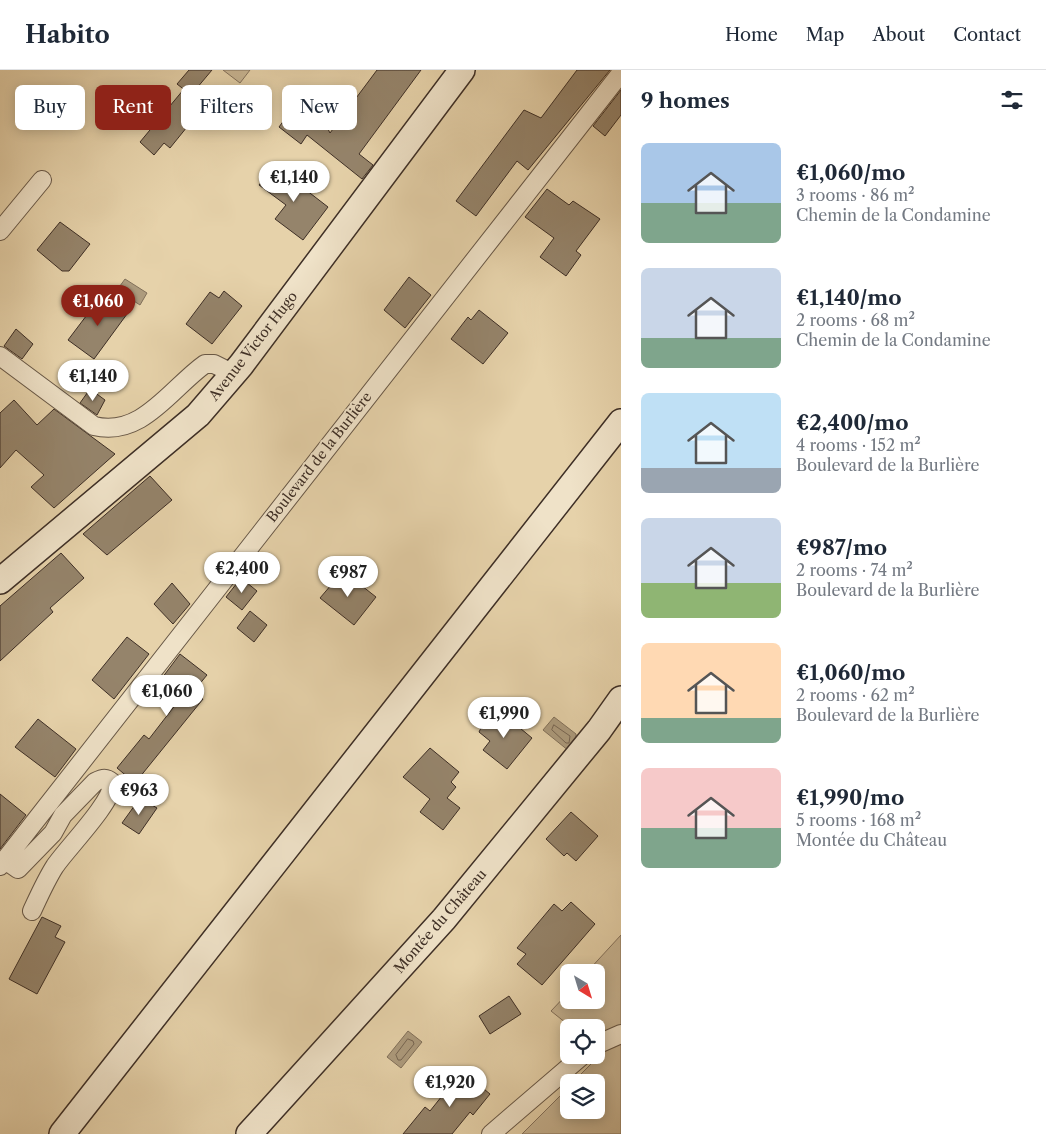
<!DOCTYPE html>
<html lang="en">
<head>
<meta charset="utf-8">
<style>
	body { margin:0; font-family:"Libre Caslon Text",serif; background:#f6f6f7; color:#1f2937; height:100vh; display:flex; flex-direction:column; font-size:19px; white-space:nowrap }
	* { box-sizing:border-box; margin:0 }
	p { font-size:16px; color:#747a83 }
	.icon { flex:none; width:28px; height:28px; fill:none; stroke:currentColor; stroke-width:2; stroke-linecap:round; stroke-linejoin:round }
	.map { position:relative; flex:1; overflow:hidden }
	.side { display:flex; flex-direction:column; background:#fff; width:425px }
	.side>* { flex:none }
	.banner { position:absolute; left:15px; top:15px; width:475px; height:45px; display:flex; gap:10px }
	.needle { width:32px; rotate:142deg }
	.controls { position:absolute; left:560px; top:894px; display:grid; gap:10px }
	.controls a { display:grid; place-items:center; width:45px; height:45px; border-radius:8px; background:#fff; box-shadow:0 2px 12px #0003; font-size:25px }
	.price { position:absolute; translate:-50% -42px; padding:0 11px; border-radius:18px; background:#fff; color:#222; font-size:16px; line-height:32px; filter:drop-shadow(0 1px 2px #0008) }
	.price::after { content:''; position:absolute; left:50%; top:30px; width:15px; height:11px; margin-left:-8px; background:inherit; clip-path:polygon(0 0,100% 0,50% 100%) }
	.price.current { background:#8f2418; color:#fff }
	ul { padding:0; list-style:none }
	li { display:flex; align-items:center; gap:15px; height:125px; padding:0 20px }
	li span { display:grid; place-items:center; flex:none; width:140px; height:100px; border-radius:8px; color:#555 }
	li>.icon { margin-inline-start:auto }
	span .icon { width:60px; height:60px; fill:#fffc; stroke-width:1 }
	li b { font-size:21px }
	h2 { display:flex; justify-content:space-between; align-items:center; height:60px; padding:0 20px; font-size:21px }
	.pill { padding:0 18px; border-radius:8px; background:#fff; box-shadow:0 2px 12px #0003; font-size:18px; line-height:45px }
	.pill.current { background:#8f2418; color:#fff }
	header { display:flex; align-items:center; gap:30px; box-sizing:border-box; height:70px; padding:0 25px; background:#fff; border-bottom:1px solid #e0e1e3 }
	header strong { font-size:24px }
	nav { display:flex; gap:28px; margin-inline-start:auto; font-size:18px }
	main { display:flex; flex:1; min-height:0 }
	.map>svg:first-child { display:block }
	.green { fill:#c9b694; stroke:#84725d }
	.water { fill:#ad9b7d; stroke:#81705a }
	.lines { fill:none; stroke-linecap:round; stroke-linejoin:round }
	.shore { stroke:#766552; stroke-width:1 }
	.building { fill:#95846b; stroke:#3e2f26 }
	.street-casing { stroke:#685847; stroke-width:20 }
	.secondary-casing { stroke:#3e2f26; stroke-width:28 }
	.street { stroke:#efe2c8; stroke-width:18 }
	.secondary { stroke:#efe2c8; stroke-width:25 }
	.labels { text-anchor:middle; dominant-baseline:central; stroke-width:4; stroke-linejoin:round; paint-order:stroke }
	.street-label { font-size:14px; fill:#3e2f26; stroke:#efe2c8 }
</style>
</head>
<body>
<header>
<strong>Habito</strong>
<nav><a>Home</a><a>Map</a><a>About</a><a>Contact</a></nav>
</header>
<main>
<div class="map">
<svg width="621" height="1064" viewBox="0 0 621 1064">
	<rect width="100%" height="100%" fill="#e6d2aa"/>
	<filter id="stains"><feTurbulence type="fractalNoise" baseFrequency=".004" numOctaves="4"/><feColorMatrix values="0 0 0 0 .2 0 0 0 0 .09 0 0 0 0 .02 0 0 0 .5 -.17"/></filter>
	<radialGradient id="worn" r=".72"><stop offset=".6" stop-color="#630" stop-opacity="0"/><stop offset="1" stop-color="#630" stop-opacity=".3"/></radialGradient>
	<path class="green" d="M223,0H250L240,13Z
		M621,865V1064H522L569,1017V1040H596V1012H573L601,984L596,980V958L571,957L551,941L569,922V930H596V902H587Z"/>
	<path class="water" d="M125,209L147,223L140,235L117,220Z
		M554,647L576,664V672L569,681L543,660Z
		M408,961L422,972L401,998L387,987Z"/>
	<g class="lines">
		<path class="shore" d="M554,655L570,666L569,673H566L552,660Z
			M408,969L413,971L414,974L401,990H398L396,985Z"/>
	</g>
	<path class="building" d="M189,0H212L191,25L177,14Z
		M377,0H421L359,84L373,95L362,109L307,65L301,74L279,57L301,27L318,40L330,63Z
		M577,0H610L528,100L517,91L476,146L456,131L524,40L541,48Z
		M184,19L204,36L170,78L164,73L154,85L140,72Z
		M621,20V45L605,66L593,56Z
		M275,96L328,137L303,170L275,149L286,135L259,115Z
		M547,119L569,135L573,131L600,149L576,181L581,185L566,206L540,187L554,168L525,147Z
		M60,152L90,174L69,201H62L37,180Z
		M409,207L431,225L405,258L384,240Z
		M224,221L242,236L212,274L186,254L210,222L219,228Z
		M102,225L127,244L94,289L68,270Z
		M479,240L508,263L483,294L451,269L468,247L471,250Z
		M16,259L33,274L22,289L4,276Z
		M90,319L105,330L97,345L80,333Z
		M14,330L37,355L54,339L115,384L54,438L31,417L44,405L16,380L0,398V343Z
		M150,406L172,430L107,485L83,464Z
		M61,483L84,508L50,538L53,542L0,591V536Z
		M343,501L376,527L354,555L320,528Z
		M241,508L257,521L242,540L226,527Z
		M172,513L190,534L173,554L154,534Z
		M250,541L267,555L254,572L237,558Z
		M127,567L149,584L114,629L92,610Z
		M180,584L207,605L193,622L203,629L135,713L117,698L144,665L149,669L176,634L167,626L174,618L162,608Z
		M497,639L532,668L507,699L483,680L490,671L479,662L483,654Z
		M38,649L76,679L55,707L15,677Z
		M430,678L459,702L451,712L456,717L447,728L460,738L443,760L420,742L430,729L403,707Z
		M0,724L26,745L0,779Z
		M140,728L157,738L139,764L122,753Z
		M571,742L598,766L576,791L567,783L564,786L546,769Z
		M571,832L595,854L542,915L517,894L526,884L517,878L554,834L562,841Z
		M42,847L61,856L55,867L65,872L37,924L9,909Z
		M509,926L521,944L490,964L479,946Z
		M462,1001L490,1024L473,1045L470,1042L452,1064H403L425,1037L430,1041Z"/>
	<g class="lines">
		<defs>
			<path id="street" d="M0,161L42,110
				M0,286L94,356C142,368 171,318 205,294H214L234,304
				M5,790L18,799L53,763L63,745L95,712C103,708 106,707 113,713C111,734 69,776 55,796C46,810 39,826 32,841
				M0,796L621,3
				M596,975L621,964
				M491,1064L583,985"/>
			<path id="secondary" d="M0,511L198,345L241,295L462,0
				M62,1064L621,352
				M249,1064L444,849L599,660L621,629"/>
		</defs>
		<use href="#street" class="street-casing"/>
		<use href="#secondary" class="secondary-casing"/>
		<use href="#street" class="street"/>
		<use href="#secondary" class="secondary"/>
	</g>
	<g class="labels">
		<g class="street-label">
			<text transform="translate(253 276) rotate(-52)">Avenue Victor Hugo</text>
			<text transform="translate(319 387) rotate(-52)">Boulevard de la Burlière</text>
			<text transform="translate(440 851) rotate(-49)">Montée du Château</text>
		</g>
	</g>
	<rect width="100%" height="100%" filter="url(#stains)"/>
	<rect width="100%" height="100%" fill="url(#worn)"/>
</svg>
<div class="controls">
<a><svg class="needle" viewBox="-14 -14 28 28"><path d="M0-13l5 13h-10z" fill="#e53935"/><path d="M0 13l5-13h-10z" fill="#747a83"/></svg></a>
<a><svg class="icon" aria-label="locate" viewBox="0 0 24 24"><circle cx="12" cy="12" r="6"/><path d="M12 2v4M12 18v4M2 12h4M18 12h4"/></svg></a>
<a><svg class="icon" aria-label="layers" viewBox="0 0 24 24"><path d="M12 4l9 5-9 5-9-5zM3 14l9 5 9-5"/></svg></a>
</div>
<b class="price" style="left:294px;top:133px">€1,140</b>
<b class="price current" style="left:98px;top:257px">€1,060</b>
<b class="price" style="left:93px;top:332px">€1,140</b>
<b class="price" style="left:242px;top:524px">€2,400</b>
<b class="price" style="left:348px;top:528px">€987</b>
<b class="price" style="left:167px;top:647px">€1,060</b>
<b class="price" style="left:504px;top:669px">€1,990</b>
<b class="price" style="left:139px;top:746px">€963</b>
<b class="price" style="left:450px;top:1038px">€1,920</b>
<div class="banner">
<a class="pill">Buy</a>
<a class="pill current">Rent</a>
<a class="pill">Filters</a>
<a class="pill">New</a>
</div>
</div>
<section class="side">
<h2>9 homes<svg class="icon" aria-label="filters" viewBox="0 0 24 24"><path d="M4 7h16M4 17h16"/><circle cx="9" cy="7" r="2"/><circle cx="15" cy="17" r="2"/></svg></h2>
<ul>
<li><span style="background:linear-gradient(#a9c7e8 60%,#7fa58c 0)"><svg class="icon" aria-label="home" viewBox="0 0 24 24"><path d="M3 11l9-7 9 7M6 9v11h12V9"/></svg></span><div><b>€1,060/mo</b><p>3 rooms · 86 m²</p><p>Chemin de la Condamine</p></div></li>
<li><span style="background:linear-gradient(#c9d6e8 70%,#7fa58c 0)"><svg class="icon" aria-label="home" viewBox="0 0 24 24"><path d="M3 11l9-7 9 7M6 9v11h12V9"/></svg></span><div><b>€1,140/mo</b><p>2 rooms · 68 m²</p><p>Chemin de la Condamine</p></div></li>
<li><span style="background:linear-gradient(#bfe0f5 75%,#9aa5b1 0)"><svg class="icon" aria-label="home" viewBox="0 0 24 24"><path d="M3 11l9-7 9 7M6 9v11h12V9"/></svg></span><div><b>€2,400/mo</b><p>4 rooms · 152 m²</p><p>Boulevard de la Burlière</p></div></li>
<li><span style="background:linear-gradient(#c9d6e8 65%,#8fb573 0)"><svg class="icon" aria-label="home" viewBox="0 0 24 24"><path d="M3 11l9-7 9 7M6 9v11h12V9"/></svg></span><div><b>€987/mo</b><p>2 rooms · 74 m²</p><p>Boulevard de la Burlière</p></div></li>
<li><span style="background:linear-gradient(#ffd9b3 75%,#7fa58c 0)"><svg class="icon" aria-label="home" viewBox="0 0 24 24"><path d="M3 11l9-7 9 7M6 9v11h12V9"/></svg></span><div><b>€1,060/mo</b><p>2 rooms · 62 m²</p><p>Boulevard de la Burlière</p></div></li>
<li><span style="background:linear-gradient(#f6c9c9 60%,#7fa58c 0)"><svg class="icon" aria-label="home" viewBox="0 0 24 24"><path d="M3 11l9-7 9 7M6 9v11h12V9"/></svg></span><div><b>€1,990/mo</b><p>5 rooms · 168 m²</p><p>Montée du Château</p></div></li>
</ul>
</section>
</main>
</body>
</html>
